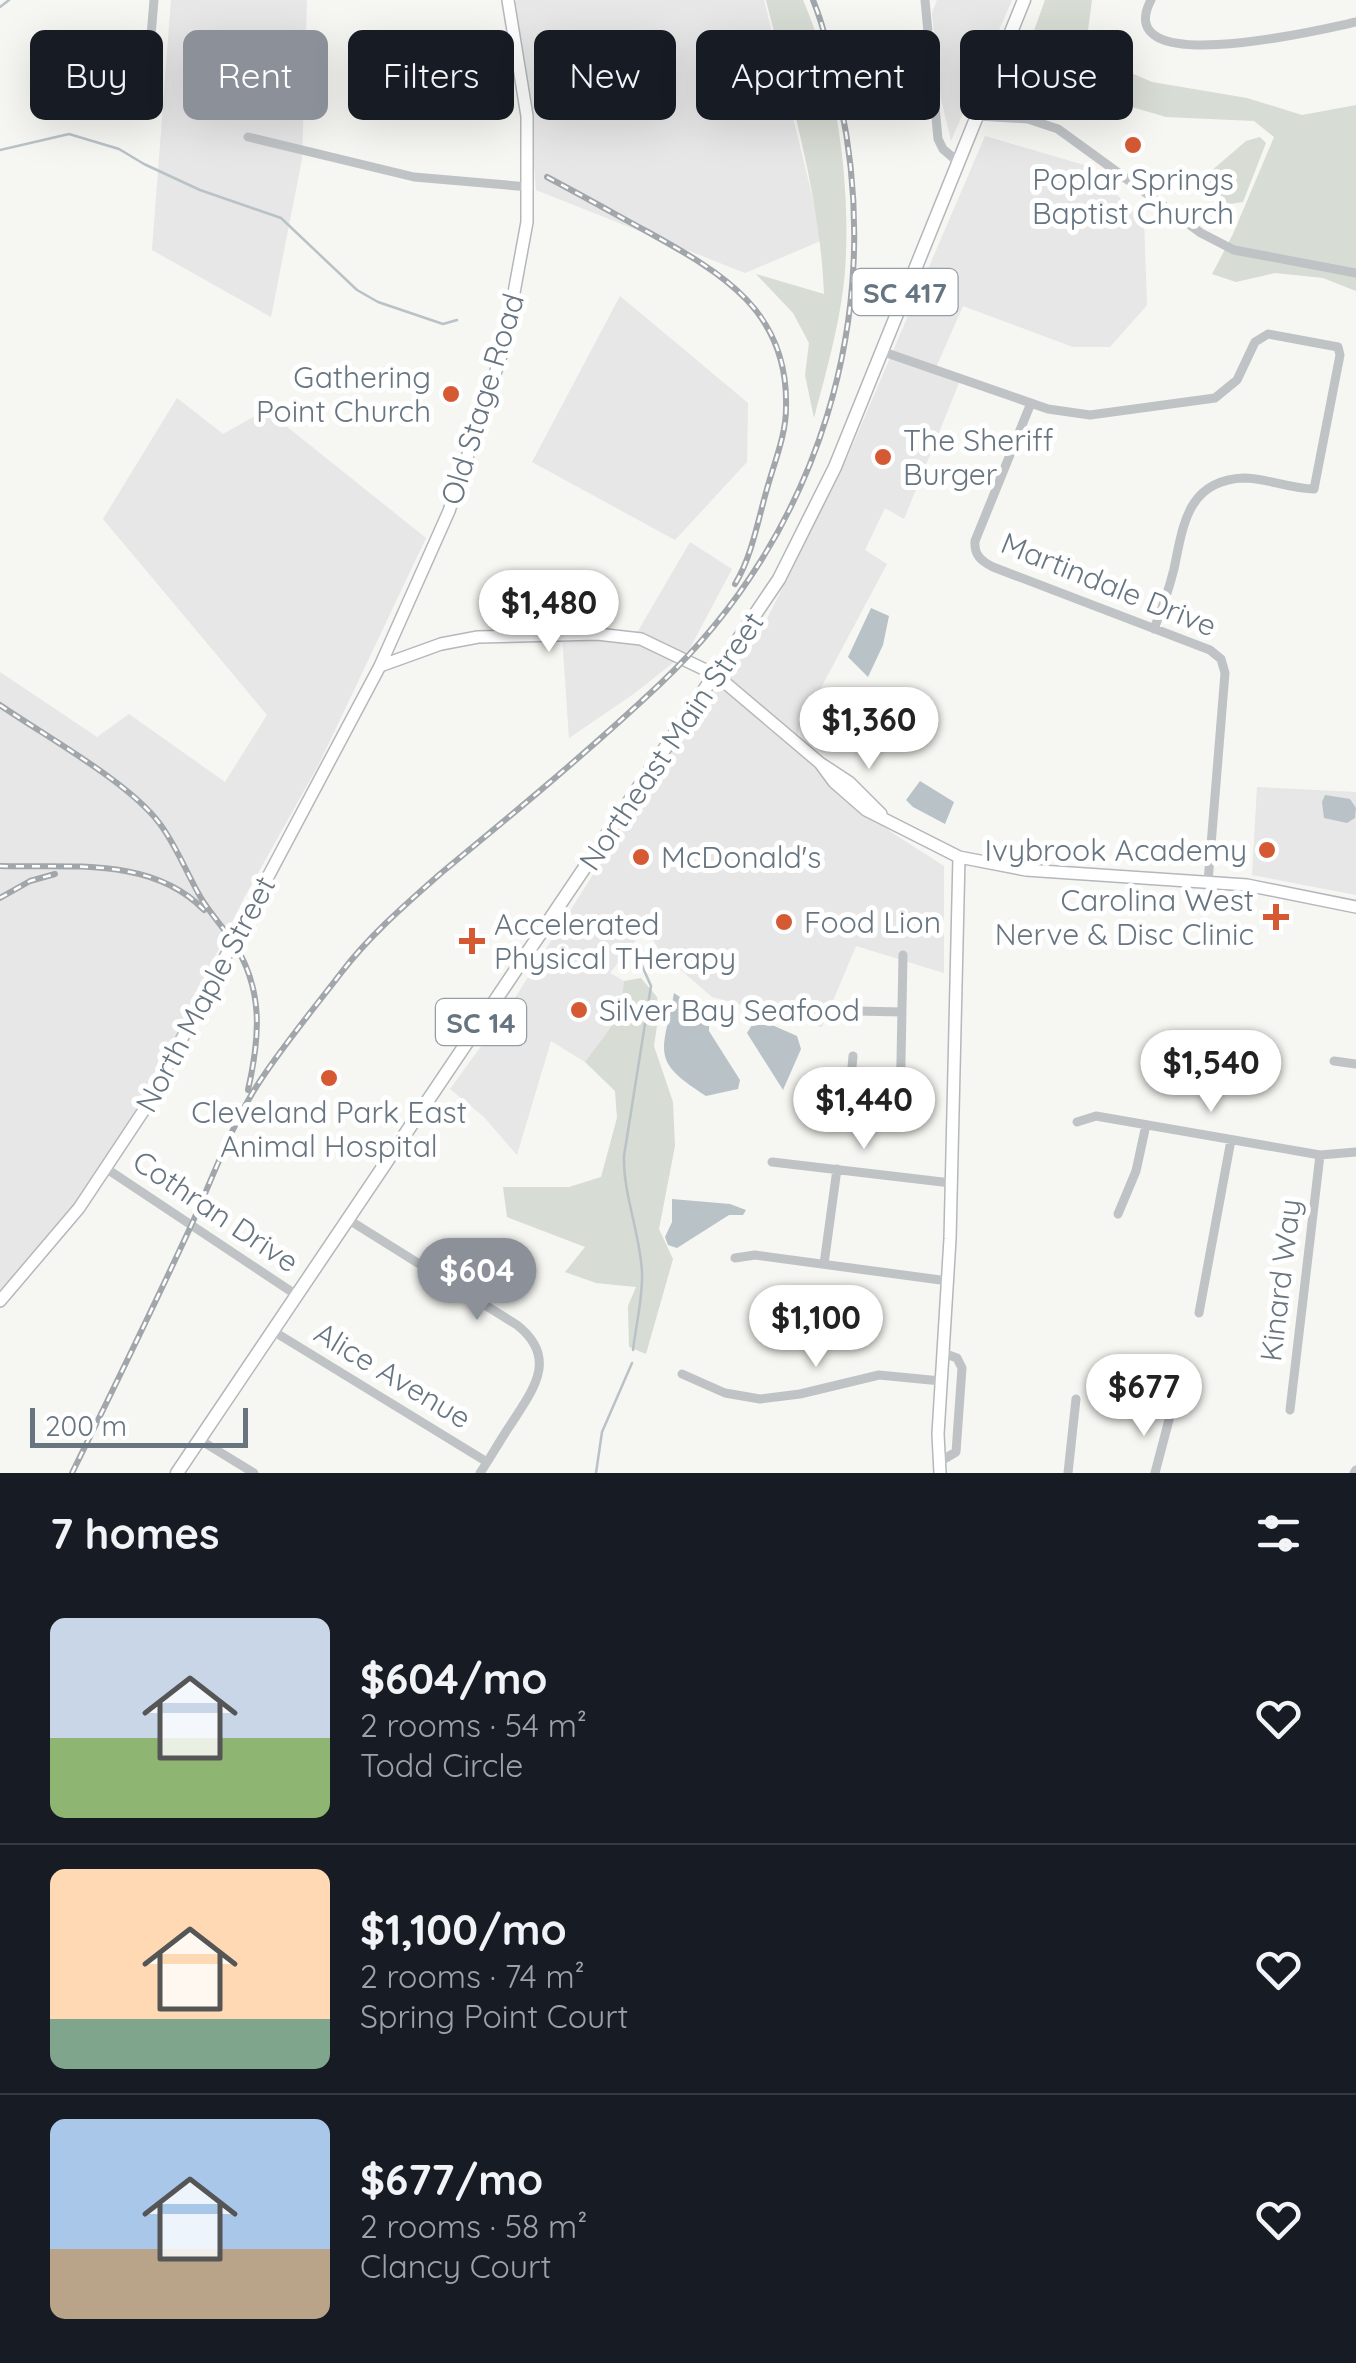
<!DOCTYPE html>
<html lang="en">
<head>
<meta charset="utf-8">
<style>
	body { margin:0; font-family:Quicksand,sans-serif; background:#20242c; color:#f1f3f6; height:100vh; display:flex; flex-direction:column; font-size:38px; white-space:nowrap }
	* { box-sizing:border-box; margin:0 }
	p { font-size:32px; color:#9ea1a6 }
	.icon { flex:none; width:55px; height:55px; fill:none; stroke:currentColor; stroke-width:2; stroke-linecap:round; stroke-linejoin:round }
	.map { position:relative; height:1473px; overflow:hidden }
	.details { display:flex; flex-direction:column; background:#171b24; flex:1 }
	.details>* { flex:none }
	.hud { position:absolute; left:30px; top:30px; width:1298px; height:90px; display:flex; gap:20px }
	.scale { position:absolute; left:30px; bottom:25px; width:218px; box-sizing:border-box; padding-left:10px; border:5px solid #677581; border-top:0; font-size:28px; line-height:35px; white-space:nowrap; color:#677581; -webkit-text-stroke:8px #fff; paint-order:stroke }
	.price { position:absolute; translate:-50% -85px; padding:0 22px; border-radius:35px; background:#fff; color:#222; font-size:32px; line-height:65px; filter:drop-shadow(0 2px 5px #0008) }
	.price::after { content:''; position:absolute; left:50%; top:60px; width:30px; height:22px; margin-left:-15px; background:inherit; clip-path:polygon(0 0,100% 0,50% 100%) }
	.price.selected { background:#8c9099; color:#fff }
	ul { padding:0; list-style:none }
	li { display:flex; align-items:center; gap:30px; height:250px; padding:0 50px }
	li+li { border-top:2px solid #363941 }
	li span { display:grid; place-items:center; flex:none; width:280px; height:200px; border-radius:15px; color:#555 }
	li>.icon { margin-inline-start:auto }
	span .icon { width:120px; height:120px; fill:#fffc; stroke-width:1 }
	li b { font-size:42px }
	h2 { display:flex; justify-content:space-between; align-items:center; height:120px; padding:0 50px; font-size:42px }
	.chip { padding:0 35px; border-radius:15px; background:#171b24; box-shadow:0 10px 40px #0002; font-size:35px; line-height:90px }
	.chip.selected { background:#8c9099; color:#fff }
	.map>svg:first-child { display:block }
	.built { fill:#e6e7e6 }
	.green { fill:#d7dcd4 }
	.water { fill:#b8c2c7 }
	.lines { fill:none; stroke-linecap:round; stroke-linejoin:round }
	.stream { stroke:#b8c2c7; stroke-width:2.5 }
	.secondary-casing { stroke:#b4b8bc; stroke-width:14 }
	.primary-casing { stroke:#b3b7ba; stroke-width:15 }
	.street { stroke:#bfc3c6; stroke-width:9 }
	.secondary { stroke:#fff; stroke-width:11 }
	.primary { stroke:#fff; stroke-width:12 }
	.rail-casing { stroke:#a1a6ab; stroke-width:6 }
	.rail { stroke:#fff; stroke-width:2.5; stroke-dasharray:8; stroke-linecap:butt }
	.poi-dot { fill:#d55933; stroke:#fff; stroke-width:4 }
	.labels { text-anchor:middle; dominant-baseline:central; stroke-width:10; stroke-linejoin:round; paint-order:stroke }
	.shield { fill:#fff; stroke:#959ea7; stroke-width:2.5 }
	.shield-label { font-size:28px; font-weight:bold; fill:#677581 }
	.poi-label { font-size:30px; fill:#677581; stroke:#fff; text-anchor:start }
	.street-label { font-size:30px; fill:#677581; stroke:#fff }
</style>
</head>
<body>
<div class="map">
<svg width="1356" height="1473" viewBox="0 0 1356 1473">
	<rect width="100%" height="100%" fill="#f6f6f2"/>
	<path class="built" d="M171,0H307L302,159L271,317L152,250Z
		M518,0H764L823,240L745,273L536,190L531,125L513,2Z
		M937,0H1012L951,141L941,99L932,13Z
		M985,136L1084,165L1144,220L1147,305L1110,347H1073L963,306L934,372L959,383L904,519L885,508L865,550L887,564L798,731L797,751L891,832L944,866V973L856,946L822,1027L712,997L660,952L646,927L610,973L624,981L619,1016L585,1062L551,1041L517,1155L484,1117L450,1089L506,1012L686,728L766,621L848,456Z
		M620,296L748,403L747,462L675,540L532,462Z
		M177,398L223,434L266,410L426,538L319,764L244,898L108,1171L0,1294V672L97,737L129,714L225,782L267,715L103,519Z
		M690,542L732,569L689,650L635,693L569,738L562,636L638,631Z
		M1257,787L1356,792V895L1252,875Z"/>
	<path class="green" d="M766,0H803C835,73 849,171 846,251C845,307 828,365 814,418L805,375L809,343L793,313L756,274L824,294C820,194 790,97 766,0Z
		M1045,0H1092L1085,53L1152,82L1247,98L1302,115L1356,105V291L1323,278L1275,273L1236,282L1212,274L1233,234L1274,137L1254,121L1166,117L1074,90L1033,101L1009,100Z
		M1260,137L1266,143L1243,202L1223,205L1196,184L1246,141Z
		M641,978L657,997L659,1012L654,1046L673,1102L675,1146L659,1229L673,1259L646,1354L629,1347L628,1306L636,1287L596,1283L565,1272L585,1247L507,1217L503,1187H569L601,1177L617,1118L615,1091L585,1062L619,1016L624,981Z"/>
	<path class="water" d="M871,608L889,616L883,645L868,677L848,657Z
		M920,781L954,802L945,824L913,807L906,800Z
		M1325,795L1350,799L1356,808L1355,818L1347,823L1324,818L1322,802Z
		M674,993L709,1017V1031L740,1080L738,1089L706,1096C649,1060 663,1053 674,993Z
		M752,1025H772L797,1036L801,1049L783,1090L747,1033Z
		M672,1199L730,1204L746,1210L743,1215H729L677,1248L668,1245L665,1237L672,1222Z"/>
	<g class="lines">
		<path class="stream" d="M0,7L9,0
			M0,150L69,134L119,149L144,164L200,190L281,218L357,290L378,302L443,324L457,320
			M633,1350C636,1325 643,1297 642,1272C640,1233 623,1194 624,1156L651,986L636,952
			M596,1473L602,1432L632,1363"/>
		<defs>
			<path id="secondary" d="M380,666L441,644L478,637L597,634L641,639L716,675L820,763L849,782L881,814
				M820,763L834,782L866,810L959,857L1026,870L1247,885L1356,907
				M0,1301L79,1208L144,1110L380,666L449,511L504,347L527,222V116L508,0
				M940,1473L938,1434L950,1239L959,857"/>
			<path id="primary" d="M177,1473L779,579L835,467L1024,0"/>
		</defs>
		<use href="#secondary" class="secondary-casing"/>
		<use href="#primary" class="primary-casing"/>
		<path class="street" d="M925,0L938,139L943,149L958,162
			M1151,0C1108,82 1328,28 1356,22
			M149,60L154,0
			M977,116L1028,119L1058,129L1201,233L1234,250L1356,273
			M248,137L414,177L529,187
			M881,351L1048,409L1090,415L1215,398L1237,380L1255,342L1268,334L1338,347L1340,355L1314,489C1290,489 1267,478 1244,478C1187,480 1183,526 1174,569C1169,589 1162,609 1154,629
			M1031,403L975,541C974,555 981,561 993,567L1210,650L1221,659L1225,673L1208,882
			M856,1011L902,1012
			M1334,1061L1356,1064
			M851,1077L900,1082
			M849,1100L853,1056
			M900,1114L903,955
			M1077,1122L1096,1116L1320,1155L1356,1152
			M772,1162L951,1183
			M107,1169L298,1296
			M1118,1214L1136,1171L1146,1125
			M349,1220L517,1325C559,1358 533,1390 511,1424C500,1440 491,1457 480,1473
			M735,1258L755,1255L948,1281
			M824,1264L837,1169
			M1199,1313L1231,1140
			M273,1331L487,1462
			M682,1374L725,1393L760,1399L800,1394L879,1375L941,1381
			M1290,1410L1320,1155
			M200,1440L254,1473
			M939,1462L956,1452L962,1368L957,1358L943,1353
			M1068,1473L1076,1399
			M1155,1473L1170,1416
			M1354,1473L1356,1470"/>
		<use href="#secondary" class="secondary"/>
		<use href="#primary" class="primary"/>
		<defs>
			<path id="rail" d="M547,177C581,195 615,214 648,232C722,273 789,311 786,408C786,433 776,458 769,482C759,514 753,555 735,584
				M0,705C45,736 129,782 160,824C177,847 187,874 201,898C210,913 223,927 233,942C264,989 260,1037 248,1090
				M0,866C68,868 152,856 204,910
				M0,898L30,881L55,874
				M72,1473C112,1392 152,1310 190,1228C212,1180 232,1122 262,1078C286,1042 315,1007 341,973C370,935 405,905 440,874C514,813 589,751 659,685C819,534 886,315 840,101C833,67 826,32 813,0"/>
		</defs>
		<use href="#rail" class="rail-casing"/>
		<use href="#rail" class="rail"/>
	</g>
	<g class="poi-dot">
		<circle cx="1133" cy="145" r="10"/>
		<circle cx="451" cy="394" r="10"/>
		<circle cx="883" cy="457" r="10"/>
		<circle cx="1267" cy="850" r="10"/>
		<circle cx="641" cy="857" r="10"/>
		<path d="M1271 902h10v10h10v10h-10v10h-10v-10h-10v-10h10z"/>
		<circle cx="784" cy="922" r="10"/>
		<path d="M467 926h10v10h10v10h-10v10h-10v-10h-10v-10h10z"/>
		<circle cx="579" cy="1010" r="10"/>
		<circle cx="329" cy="1078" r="10"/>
	</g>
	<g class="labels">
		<g class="shield">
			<rect x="852.5" y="269" width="105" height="46" rx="8"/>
			<rect x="436" y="999" width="90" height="46" rx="8"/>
		</g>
		<g class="shield-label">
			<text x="905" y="292">SC 417</text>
			<text x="481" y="1022">SC 14</text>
		</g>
		<g class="poi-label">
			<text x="1133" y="179" text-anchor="middle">Poplar Springs<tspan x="1133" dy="34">Baptist Church</tspan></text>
			<text x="431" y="377" text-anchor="end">Gathering<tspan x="431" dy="34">Point Church</tspan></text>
			<text x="903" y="440">The Sheriff<tspan x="903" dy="34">Burger</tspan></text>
			<text x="1247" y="850" text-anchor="end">Ivybrook Academy</text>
			<text x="661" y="857">McDonald's</text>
			<text x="1254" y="900" text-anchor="end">Carolina West<tspan x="1254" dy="34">Nerve &amp; Disc Clinic</tspan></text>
			<text x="804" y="922">Food Lion</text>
			<text x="494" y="924">Accelerated<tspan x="494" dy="34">Physical THerapy</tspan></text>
			<text x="599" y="1010">Silver Bay Seafood</text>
			<text x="329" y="1112" text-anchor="middle">Cleveland Park East<tspan x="329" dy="34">Animal Hospital</tspan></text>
		</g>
		<g class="street-label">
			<text transform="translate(482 399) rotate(-73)">Old Stage Road</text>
			<text transform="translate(1109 584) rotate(22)">Martindale Drive</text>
			<text transform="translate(671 741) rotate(-56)">Northeast Main Street</text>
			<text transform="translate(205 994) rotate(-62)">North Maple Street</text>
			<text transform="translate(216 1211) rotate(34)">Cothran Drive</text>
			<text transform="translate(1280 1280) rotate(-83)">Kinard Way</text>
			<text transform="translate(393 1375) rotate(31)">Alice Avenue</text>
		</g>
	</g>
</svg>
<div class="scale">200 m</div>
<b class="price" style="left:549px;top:655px">$1,480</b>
<b class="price" style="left:869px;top:772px">$1,360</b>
<b class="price" style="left:1211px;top:1115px">$1,540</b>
<b class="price" style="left:864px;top:1152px">$1,440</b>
<b class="price selected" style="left:477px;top:1323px">$604</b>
<b class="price" style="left:816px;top:1370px">$1,100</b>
<b class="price" style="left:1144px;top:1439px">$677</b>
<div class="hud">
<a class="chip">Buy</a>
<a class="chip selected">Rent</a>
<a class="chip">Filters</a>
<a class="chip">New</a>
<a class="chip">Apartment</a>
<a class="chip">House</a>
</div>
</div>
<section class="details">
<h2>7 homes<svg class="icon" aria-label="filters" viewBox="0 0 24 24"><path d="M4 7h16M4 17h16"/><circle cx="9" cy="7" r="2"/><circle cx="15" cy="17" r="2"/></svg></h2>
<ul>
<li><span style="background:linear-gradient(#c9d6e8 60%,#8fb573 0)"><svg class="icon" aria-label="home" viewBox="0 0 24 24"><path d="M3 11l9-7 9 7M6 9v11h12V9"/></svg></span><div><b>$604/mo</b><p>2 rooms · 54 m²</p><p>Todd Circle</p></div><svg class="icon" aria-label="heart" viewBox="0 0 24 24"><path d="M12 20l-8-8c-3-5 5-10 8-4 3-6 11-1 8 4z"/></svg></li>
<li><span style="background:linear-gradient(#ffd9b3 75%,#7fa58c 0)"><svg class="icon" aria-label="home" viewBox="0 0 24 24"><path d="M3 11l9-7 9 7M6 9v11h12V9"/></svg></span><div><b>$1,100/mo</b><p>2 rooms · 74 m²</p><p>Spring Point Court</p></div><svg class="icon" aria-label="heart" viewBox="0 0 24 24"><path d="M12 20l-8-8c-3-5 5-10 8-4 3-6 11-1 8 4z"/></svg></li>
<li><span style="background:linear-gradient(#a9c7e8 65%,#b9a48a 0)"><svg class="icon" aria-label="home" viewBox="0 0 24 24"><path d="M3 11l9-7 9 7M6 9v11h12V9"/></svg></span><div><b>$677/mo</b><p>2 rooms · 58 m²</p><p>Clancy Court</p></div><svg class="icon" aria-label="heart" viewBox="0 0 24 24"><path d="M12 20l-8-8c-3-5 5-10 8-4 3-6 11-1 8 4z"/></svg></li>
</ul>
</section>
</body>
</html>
